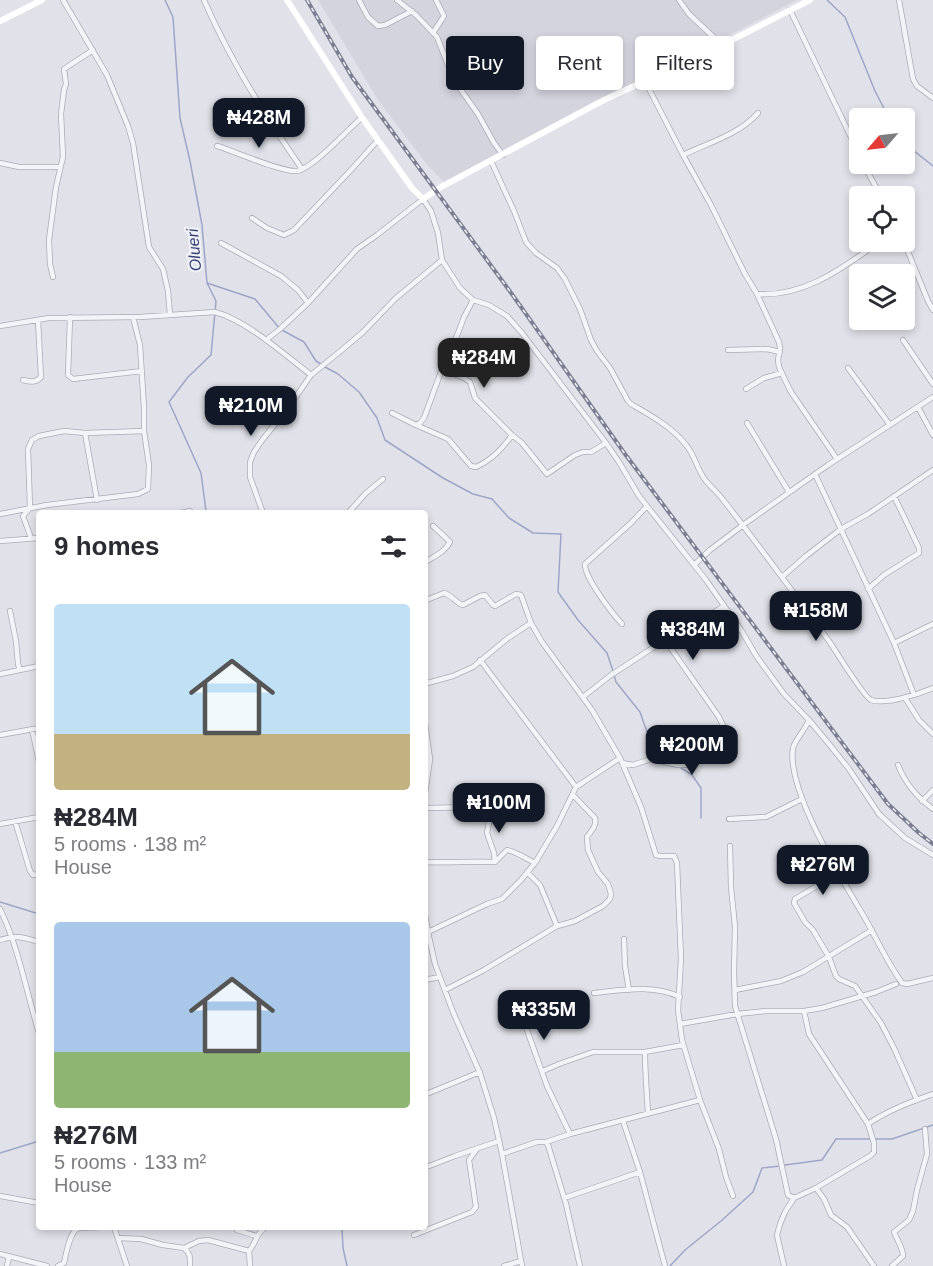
<!DOCTYPE html>
<html lang="en">
<head>
<meta charset="utf-8">
<style>
	body { margin:0; font-family:Arial,sans-serif; background:#f2f2f3; color:#2b2b33; height:100vh; display:flex; flex-direction:column; font-size:22px; white-space:nowrap }
	* { box-sizing:border-box; margin:0 }
	p { font-size:20px; color:#7c7c81 }
	.icon { flex:none; width:33px; height:33px; fill:none; stroke:currentColor; stroke-width:2; stroke-linecap:round; stroke-linejoin:round }
	.map { position:relative; flex:1; overflow:hidden }
	.drawer { position:absolute; left:36px; top:510px; width:392px; height:720px; display:flex; flex-direction:column; background:#fff; border-radius:6px; box-shadow:0 3px 9px #0003 }
	.drawer>* { flex:none }
	.guide { position:absolute; left:446px; top:36px; width:398px; height:54px; display:flex; gap:12px }
	.needle { width:39px; rotate:242deg }
	.buttons { position:absolute; left:849px; top:108px; display:grid; gap:12px }
	.buttons a { display:grid; place-items:center; width:66px; height:66px; border-radius:6px; background:#fff; box-shadow:0 3px 9px #0003; font-size:30px }
	.price { position:absolute; translate:-50% -51px; padding:0 14px; border-radius:12px; background:#111827; color:#fff; font-size:20px; line-height:39px; filter:drop-shadow(0 2px 3px #0008) }
	.price::after { content:''; position:absolute; left:50%; top:36px; width:18px; height:14px; margin-left:-9px; background:inherit; clip-path:polygon(0 0,100% 0,50% 100%) }
	.price.selected { background:#222; color:#fff }
	ul { padding:0; list-style:none }
	li { display:grid; align-content:center; gap:12px; height:318px; padding:0 18px }
	li span { display:grid; place-items:center; height:186px; border-radius:6px; color:#555 }
	li>.icon { margin-inline-start:auto }
	span .icon { width:108px; height:108px; fill:#fffc; stroke-width:1 }
	li b { font-size:26px }
	h2 { display:flex; justify-content:space-between; align-items:center; height:72px; padding:0 18px; font-size:26px }
	.tag { padding:0 21px; border-radius:6px; background:#fff; box-shadow:0 3px 9px #0003; font-size:21px; line-height:54px }
	.tag.selected { background:#111827; color:#fff }
	.map>svg:first-child { display:block }
	.built { fill:#d3d4de }
	.lines { fill:none; stroke-linecap:round; stroke-linejoin:round }
	.stream { stroke:#9da6c8; stroke-width:1.5 }
	.street-casing { stroke:#aaabb6; stroke-width:6 }
	.street { stroke:#f3f4f7; stroke-width:4.5 }
	.secondary { stroke:#fff; stroke-width:6 }
	.rail-casing { stroke:#7b7d92; stroke-width:4 }
	.rail { stroke:#f0f1f7; stroke-width:1.5; stroke-dasharray:4.5; stroke-linecap:butt }
	.labels { text-anchor:middle; dominant-baseline:central; stroke-width:4.5; stroke-linejoin:round; paint-order:stroke }
	.water-label { font-size:16px; font-style:italic; fill:#354073; stroke:#f0f1f7 }
</style>
</head>
<body>
<div class="map">
<svg width="933" height="1266" viewBox="0 0 933 1266">
	<rect width="100%" height="100%" fill="#e1e2e9"/>
	<path class="built" d="M318,0H797L445,183L428,166L378,100Z"/>
	<g class="lines">
		<path class="stream" d="M165,0L173,17L180,118L190,161L202,225L207,283L216,301L211,355L188,377L169,402L201,473L206,511L208,513
			M827,0L845,17L875,91L889,118
			M904,143L933,166
			M207,283L255,299L280,329L304,342L316,361L321,364
			M325,367L338,374L359,392L377,418L385,440L443,478L473,494L492,499L509,518L533,533L561,534L558,592L578,620L607,653L613,671
			M614,675L616,682L640,712L651,743L673,761
			M681,768L692,775L701,788V818
			M0,902L39,914
			M875,1139H892L933,1125
			M0,1153L39,1141
			M785,1165L822,1160L836,1139H871
			M342,1227L343,1248L347,1266
			M670,1266L685,1250L721,1221L753,1192L762,1168L780,1166"/>
		<defs>
			<path id="street" d="M63,0L107,75L128,126L133,143L149,247L163,269L168,291L170,315
				M204,0C230,60 265,116 302,169
				M359,0L368,17L378,26L385,25L412,11
				M397,0L416,15L437,37L454,80L478,114L494,143L503,155
				M679,0L689,14L722,45
				M899,0L913,79L917,86L933,98
				M790,10L860,156
				M433,33L444,16L436,0
				M645,81L683,155L711,205L745,274L757,294L779,342L780,348L778,360L779,367L785,380L791,392L837,459
				M217,146C234,151 283,173 297,171C312,169 349,129 362,117
				M683,155C708,143 740,134 758,113
				M491,161L514,211L526,242L536,253L557,268L565,279L580,309L591,340L597,351L610,368L628,401L631,404C650,415 672,427 686,445C695,455 697,470 706,481C712,488 719,494 724,501C761,548 796,596 831,644C837,653 864,697 871,700C886,705 919,694 933,688
				M0,163L19,167H60
				M863,164L881,196
				M252,218L267,228L284,235L294,230L350,171L378,140
				M904,242L928,301L933,310
				M221,243L281,276L298,290L308,303
				M53,277L50,264L49,240L56,187L63,157L61,114L64,90L66,84L64,69L93,50
				M757,294C800,297 836,273 869,249V242
				M70,317L68,375L73,379L142,371
				M0,326L49,318L140,317L215,312C246,320 285,355 311,375
				M266,340L280,329L308,303L357,249L377,235L423,199L431,211L438,233L442,260L460,288L473,300L489,305L507,316L522,333L606,443L619,462L639,496L706,580L741,630L757,657L784,694L809,720L829,744L849,769L879,814L905,838L933,855
				M903,340L933,384
				M728,350L767,349L780,352
				M848,368L890,425
				M442,369L464,378L470,382L475,398L512,435L522,443L547,474L575,455L583,452H591L606,443
				M23,380C30,382 36,383 41,377L38,320
				M746,389L764,378L782,373
				M918,407L933,435
				M392,413L416,425L420,423L424,418L442,369L458,333L464,317L473,300
				M747,423L789,492
				M416,425L448,439L471,466L476,467C490,461 503,448 512,435
				M85,433L97,500
				M815,474L894,643L914,695
				M181,513L190,511
				M263,513L250,477V462L254,452L263,439L288,408L311,375L343,349L363,332L396,298L442,260
				M348,513L366,493L383,479
				M0,514L47,505L138,494L148,489L149,465L144,431V408L140,345L133,317
				M31,538L23,516L30,508L28,449L32,440L39,436L64,431L85,433L144,431
				M0,541L39,538
				M424,563C433,557 445,552 450,542L446,538L433,526
				M694,565L710,550L743,525L828,465L933,397
				M782,577L806,556L841,529L868,514L933,470
				M868,589L884,575L919,553V548L894,496
				M424,601L444,593C454,596 455,603 463,605L480,596L485,595L493,605L495,606L516,594L521,595L531,623L542,642L592,710L620,758L641,807L656,855L660,856H674L677,863L681,959L678,1010L682,1040L700,1100L719,1149L726,1177L733,1196
				M10,611L16,641L18,664L20,670
				M622,624C612,613 584,577 585,564L631,523L647,506
				M894,643L933,624
				M480,660L576,787
				M0,674L39,666
				M424,684L453,676L473,667L508,638L531,623
				M583,697L611,675L665,640
				M905,698L919,720L933,734
				M424,716L430,759L424,801
				M809,720C805,730 795,740 793,748C786,791 844,882 866,920C877,940 887,961 900,980L902,983L907,984L933,978
				M32,729L39,762
				M0,735L39,728
				M622,763L633,765L651,759L678,765H689L712,753L723,744L727,738L725,730L719,717L665,640L691,627L724,606
				M898,765C905,783 918,798 933,809
				M922,801L933,790
				M424,808L480,807L485,808L490,816L487,833L494,853L495,862
				M729,819L766,817L802,799
				M15,821L30,871L33,875L39,874
				M0,824L39,817
				M730,846L731,887L735,927L734,972L735,1006L776,1139L788,1195L794,1198
				M424,862C448,863 472,861 495,862L507,850C518,852 524,858 535,863
				M527,872L540,885L557,926
				M839,873L795,899L794,903L805,922L813,930L829,957L836,976L839,979L855,986L881,1023L894,1048L917,1100
				M0,909C19,948 26,991 39,1033
				M424,909L429,937L435,964L453,1012L480,1073L494,1118L502,1154L522,1266
				M428,932L487,904L502,899L521,880L535,863L557,826L576,787L620,758
				M624,939L625,966L629,990
				M0,940C16,935 23,937 39,942
				M424,980L440,977
				M445,990L484,970L557,926L575,921L603,906L610,899L611,894L608,884L598,872L588,850L587,837C591,831 597,826 595,818L573,795
				M735,990L781,981L803,972L872,930
				M594,993C622,990 653,984 680,997
				M804,1011L809,1034L868,1124L874,1143V1152L870,1156L816,1188
				M523,1019L547,1086L570,1134
				M680,1024L737,1014L766,1011H804L822,1008L876,992L896,984
				M645,1052C645,1073 647,1093 648,1114
				M543,1071L559,1064L593,1052H645L683,1045
				M424,1095L480,1072
				M623,1121L640,1172L665,1266
				M868,1124C888,1110 911,1102 933,1094
				M546,1142L548,1145L566,1204L580,1266
				M502,1154L537,1142H546L570,1134L700,1100
				M424,1168L455,1156L499,1141
				M0,1196L39,1203
				M564,1198L640,1172
				M114,1227L127,1266
				M236,1227L237,1230L256,1236
				M414,1235L472,1212L476,1207L469,1160L477,1149
				M119,1238L141,1239L163,1245L184,1248L199,1241L208,1240L249,1251
				M184,1248C191,1254 190,1258 190,1266
				M0,1254L47,1266
				M7,1266L9,1257
				M58,1266L64,1263C66,1254 70,1230 79,1228C84,1227 93,1228 99,1227
				M250,1266L249,1251C257,1242 255,1234 266,1227
				M504,1266L521,1261
				M784,1266L777,1235L780,1224L785,1212L794,1198L816,1188L824,1199L831,1215L847,1227L874,1266
				M892,1266L903,1256C903,1248 897,1240 894,1232L909,1220L913,1211L917,1190L927,1154L925,1129"/>
		</defs>
		<use href="#street" class="street-casing"/>
		<use href="#street" class="street"/>
		<path class="secondary" d="M287,0L363,119L412,188L423,199L441,187L604,100L722,45L810,0
			M0,21L42,0"/>
		<defs>
			<path id="rail" d="M307,0L352,77L509,290L625,454L888,804L919,833L933,844"/>
		</defs>
		<use href="#rail" class="rail-casing"/>
		<use href="#rail" class="rail"/>
	</g>
	<g class="labels">
		<g class="water-label">
			<text transform="translate(194 250) rotate(-95)">Olueri</text>
		</g>
	</g>
</svg>
<div class="buttons">
<a><svg class="needle" viewBox="-14 -14 28 28"><path d="M0-13l5 13h-10z" fill="#e53935"/><path d="M0 13l5-13h-10z" fill="#7c7c81"/></svg></a>
<a><svg class="icon" aria-label="locate" viewBox="0 0 24 24"><circle cx="12" cy="12" r="6"/><path d="M12 2v4M12 18v4M2 12h4M18 12h4"/></svg></a>
<a><svg class="icon" aria-label="layers" viewBox="0 0 24 24"><path d="M12 4l9 5-9 5-9-5zM3 14l9 5 9-5"/></svg></a>
</div>
<b class="price" style="left:259px;top:149px">₦428M</b>
<b class="price selected" style="left:484px;top:389px">₦284M</b>
<b class="price" style="left:251px;top:437px">₦210M</b>
<b class="price" style="left:816px;top:642px">₦158M</b>
<b class="price" style="left:693px;top:661px">₦384M</b>
<b class="price" style="left:692px;top:776px">₦200M</b>
<b class="price" style="left:499px;top:834px">₦100M</b>
<b class="price" style="left:823px;top:896px">₦276M</b>
<b class="price" style="left:544px;top:1041px">₦335M</b>
<div class="guide">
<a class="tag selected">Buy</a>
<a class="tag">Rent</a>
<a class="tag">Filters</a>
</div>
<section class="drawer">
<h2>9 homes<svg class="icon" aria-label="filters" viewBox="0 0 24 24"><path d="M4 7h16M4 17h16"/><circle cx="9" cy="7" r="2"/><circle cx="15" cy="17" r="2"/></svg></h2>
<ul>
<li><span style="background:linear-gradient(#bfe0f5 70%,#c2b280 0)"><svg class="icon" aria-label="home" viewBox="0 0 24 24"><path d="M3 11l9-7 9 7M6 9v11h12V9"/></svg></span><div><b>₦284M</b><p>5 rooms · 138 m²</p><p>House</p></div></li>
<li><span style="background:linear-gradient(#a9c7e8 70%,#8fb573 0)"><svg class="icon" aria-label="home" viewBox="0 0 24 24"><path d="M3 11l9-7 9 7M6 9v11h12V9"/></svg></span><div><b>₦276M</b><p>5 rooms · 133 m²</p><p>House</p></div></li>
</ul>
</section>
</div>
</body>
</html>
